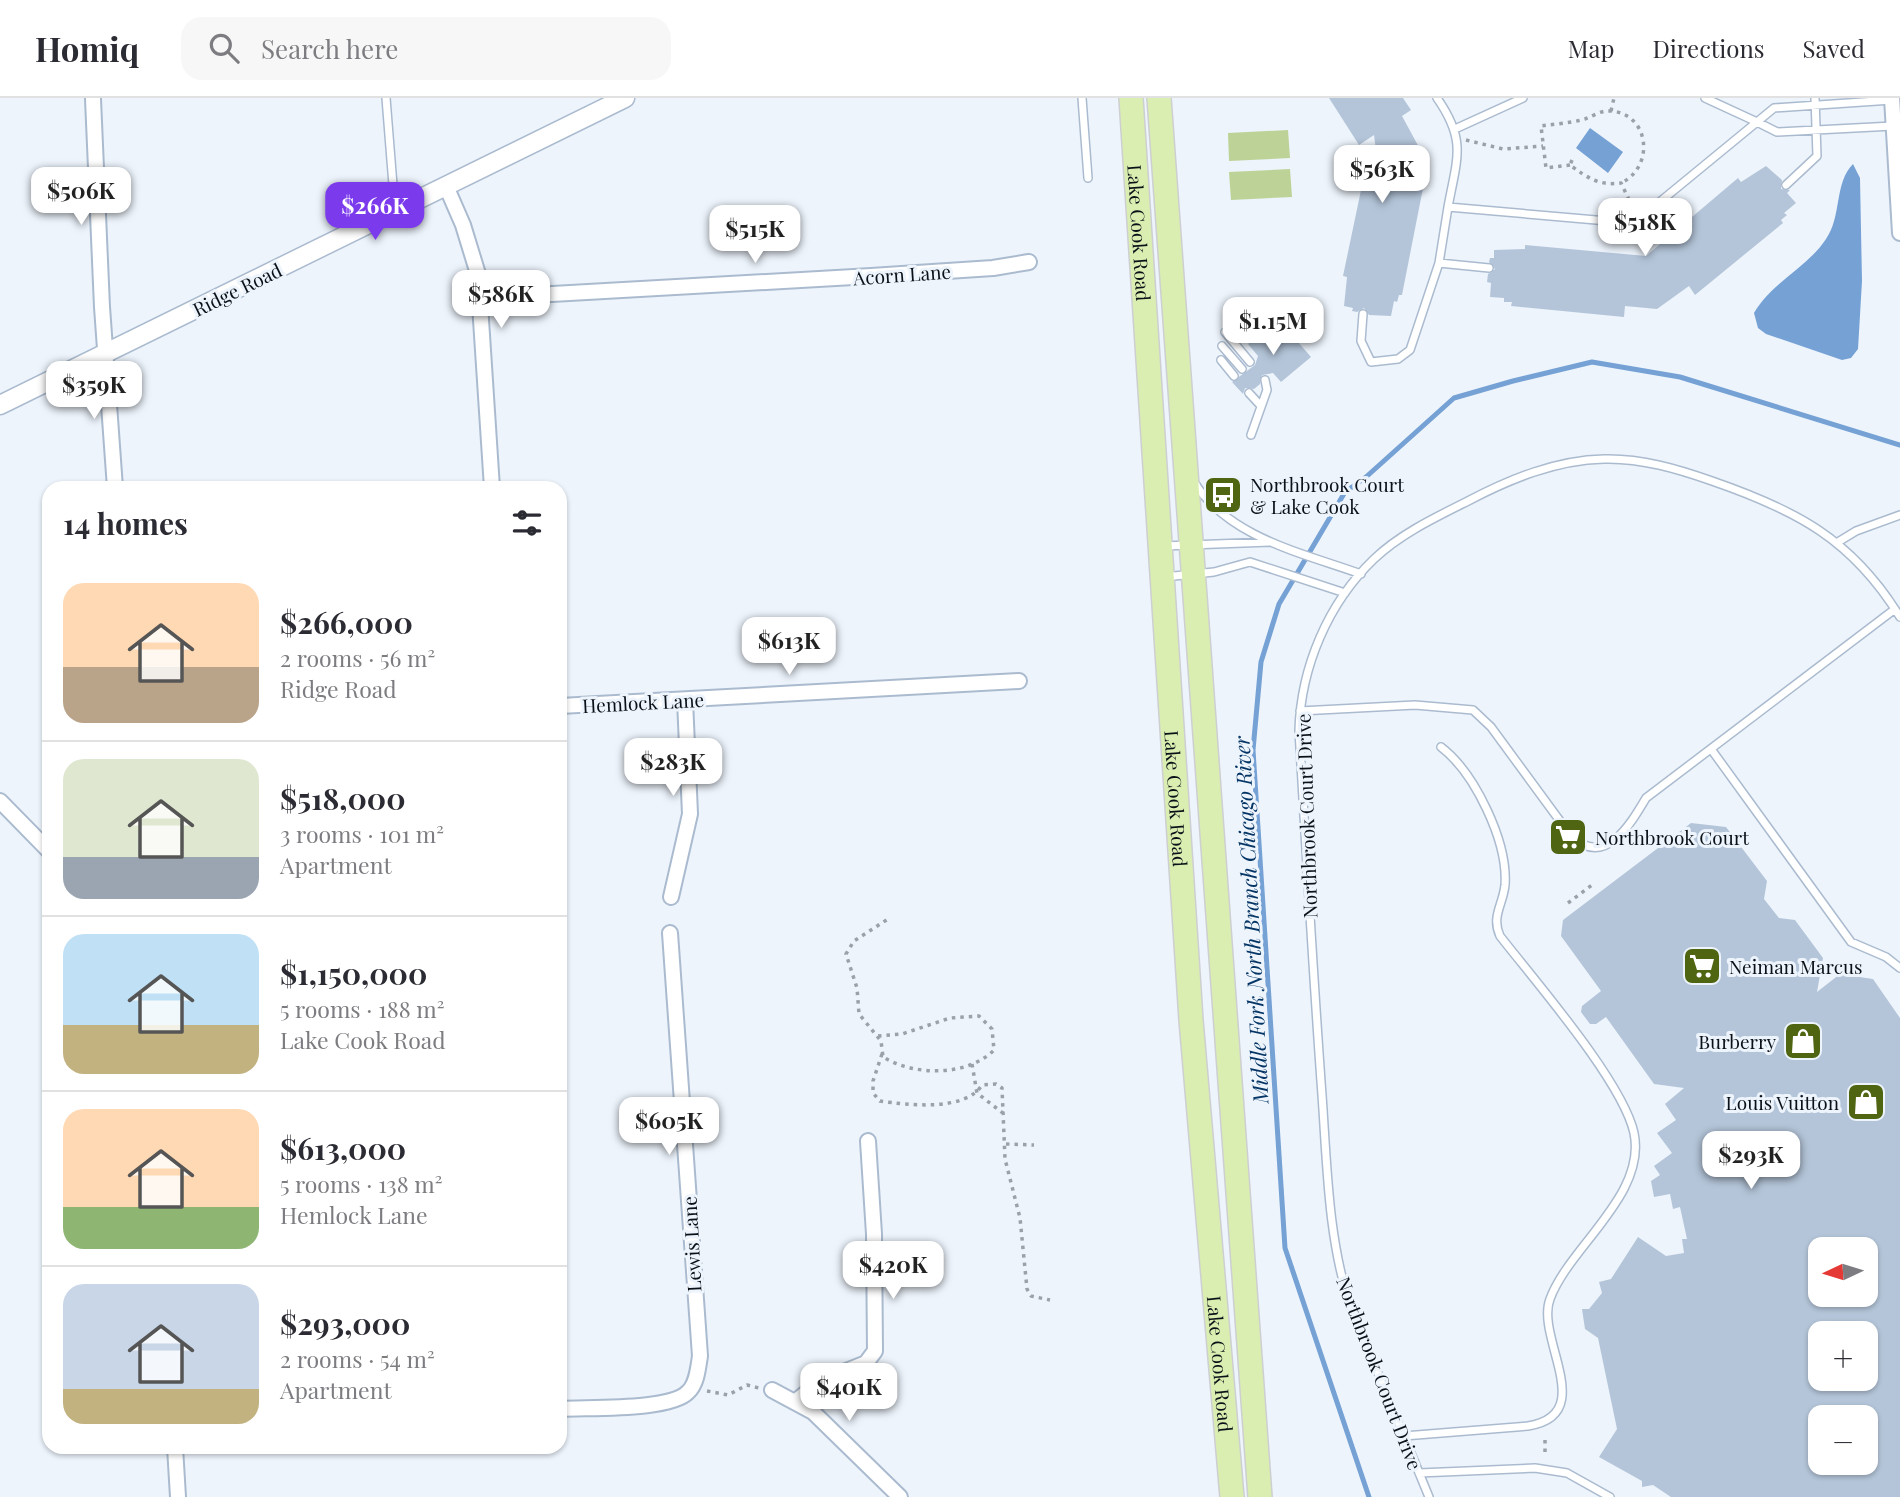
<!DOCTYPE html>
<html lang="en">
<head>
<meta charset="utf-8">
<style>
	body { margin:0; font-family:"Playfair Display",serif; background:#f7f7f7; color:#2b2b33; height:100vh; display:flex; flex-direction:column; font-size:26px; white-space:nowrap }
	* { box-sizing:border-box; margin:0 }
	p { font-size:23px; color:#7c7c81 }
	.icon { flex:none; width:38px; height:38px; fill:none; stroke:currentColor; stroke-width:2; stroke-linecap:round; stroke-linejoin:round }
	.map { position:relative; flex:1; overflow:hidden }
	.panel { position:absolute; left:42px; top:383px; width:525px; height:973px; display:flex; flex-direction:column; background:#fff; border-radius:21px; box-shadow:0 2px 5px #0004 }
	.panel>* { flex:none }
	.needle { width:46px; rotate:266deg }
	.buttons { position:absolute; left:1808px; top:1139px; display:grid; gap:14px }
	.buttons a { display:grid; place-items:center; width:70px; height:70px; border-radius:14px; background:#fff; box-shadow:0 2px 5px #0004; font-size:35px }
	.price { position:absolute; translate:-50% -60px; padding:0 16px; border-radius:14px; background:#fff; color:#222; font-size:23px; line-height:46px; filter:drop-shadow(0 2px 4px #0008) }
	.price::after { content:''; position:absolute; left:50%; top:42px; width:21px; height:16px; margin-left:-10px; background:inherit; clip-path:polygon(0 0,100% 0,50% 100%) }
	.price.selected { background:#7c3aed; color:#fff }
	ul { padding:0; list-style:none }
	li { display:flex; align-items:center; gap:21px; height:175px; padding:0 21px }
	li+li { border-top:2px solid #e1e1e2 }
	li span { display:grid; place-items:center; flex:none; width:196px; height:140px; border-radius:21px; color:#555 }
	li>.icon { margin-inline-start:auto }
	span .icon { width:84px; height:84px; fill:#fffc; stroke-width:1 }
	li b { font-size:30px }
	h2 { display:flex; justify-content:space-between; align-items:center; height:84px; padding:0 21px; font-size:30px }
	header { display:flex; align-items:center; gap:42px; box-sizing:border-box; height:98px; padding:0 35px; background:#fff; border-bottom:2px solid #e1e1e2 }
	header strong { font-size:33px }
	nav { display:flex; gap:38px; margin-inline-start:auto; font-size:24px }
	.search { width:490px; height:63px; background:#f7f7f7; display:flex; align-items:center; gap:18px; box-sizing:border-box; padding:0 24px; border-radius:21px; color:#7c7c81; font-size:26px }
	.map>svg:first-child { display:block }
	.green { fill:#bdd296 }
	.water { fill:#75a1d4 }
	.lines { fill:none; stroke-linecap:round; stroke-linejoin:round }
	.stream { stroke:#75a1d4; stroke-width:5 }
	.building { fill:#b4c5d9; fill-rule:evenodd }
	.service-casing { stroke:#abbbcf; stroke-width:10 }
	.minor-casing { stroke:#abbbcf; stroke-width:18 }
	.tertiary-casing { stroke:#abbbcf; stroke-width:21 }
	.primary-casing { stroke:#cecfd1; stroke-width:26 }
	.path { stroke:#9aa1a9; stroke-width:3.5; stroke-dasharray:3.5 5; stroke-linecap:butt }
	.service { stroke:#fff; stroke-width:7 }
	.minor { stroke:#fff; stroke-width:14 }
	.tertiary { stroke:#fff; stroke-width:18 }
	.primary { stroke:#daeeb1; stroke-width:23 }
	.labels { text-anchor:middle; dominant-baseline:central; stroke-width:6; stroke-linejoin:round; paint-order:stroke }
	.street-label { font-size:19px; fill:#0b1118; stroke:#edf4fc }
	.poi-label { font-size:19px; fill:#0b1118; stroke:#edf4fc; text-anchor:start }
	.water-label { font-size:21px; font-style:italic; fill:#053565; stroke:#edf4fc }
</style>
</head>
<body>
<header>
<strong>Homiq</strong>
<div class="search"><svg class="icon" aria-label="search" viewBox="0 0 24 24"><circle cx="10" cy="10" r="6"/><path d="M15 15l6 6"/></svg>Search here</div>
<nav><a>Map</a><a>Directions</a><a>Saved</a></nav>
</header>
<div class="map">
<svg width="1900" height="1399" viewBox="0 0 1900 1399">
	<rect width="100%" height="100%" fill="#edf4fc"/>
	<path class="green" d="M1288,32L1290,60L1229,63L1228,35Z
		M1290,71L1292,99L1231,102L1229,74Z"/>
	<path class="water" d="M1590,30L1623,54L1608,75L1576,50Z
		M1853,66L1860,80L1862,183L1858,251L1851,260L1842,262L1766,236L1758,230L1754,215C1773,183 1807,170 1826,141C1842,118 1834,85 1853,66Z"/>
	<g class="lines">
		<path class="stream" d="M1369,1399L1285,1150L1253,652L1261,564L1279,506L1345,394L1366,379L1454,300L1513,283L1592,264L1680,279L1900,347"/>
	</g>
	<path class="building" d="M1329,0H1403L1411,12L1402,18L1421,53L1414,83L1424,85L1402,197H1399L1397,204L1394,203L1391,218L1369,217L1364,210L1357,214L1352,213L1353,210L1344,208L1347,179L1343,178L1365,73L1379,76L1374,37L1359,47Z
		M1766,68L1782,82L1781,91L1790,92L1787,95L1796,105L1784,115L1787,117L1781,122L1783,125L1695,197L1689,188L1657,211L1625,208L1624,219L1511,208L1512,204H1504V200L1490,199L1491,185L1487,184L1488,176L1495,171L1489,164L1490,160H1494V152L1525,151V147L1646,158L1738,80L1741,84Z
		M1278,221L1311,259L1281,284L1273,275L1262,277L1260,286L1254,291L1245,290L1243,296L1232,284L1255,267L1258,258L1248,246Z
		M1691,725L1726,729L1767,783L1764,801L1779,820L1795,822L1823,860L1817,894L1840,876L1873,881L1900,920V1399H1671L1653,1387L1642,1389V1383L1599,1359L1617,1331L1598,1240L1585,1231L1582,1211H1589L1602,1195L1599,1184L1611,1181L1638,1139L1666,1158L1684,1155L1682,1141H1687L1680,1109L1673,1111L1670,1096L1654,1099L1651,1083L1660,1077L1654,1068L1672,1055L1657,1035L1676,1022L1665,1006L1684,990L1654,986L1606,919L1596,926H1590L1581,914L1582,908L1601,893L1561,838L1563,822ZM1820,1152H1866V1197H1820ZM1820,1236H1866V1281H1820ZM1820,1320H1866V1365H1820Z"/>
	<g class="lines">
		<defs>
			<path id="service" d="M386,0L395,112
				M1082,0L1088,80
				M1437,0C1467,43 1457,60 1448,109L1619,124L1645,116L1757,24L1705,0
				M1892,2L1774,10L1757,24L1777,34L1893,28
				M1455,31L1523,0
				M1786,87L1817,58L1815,0
				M1439,165L1489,170
				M1363,216L1361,243L1371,264L1398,261L1410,252L1439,165L1448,109
				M1225,234L1250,264
				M1222,248L1242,271
				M1221,262L1234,278
				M1249,295L1261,308
				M1251,337L1267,292L1265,282
				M1194,384C1229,440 1303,455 1361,476
				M1838,444L1856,433L1900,417
				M1163,448L1270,444
				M1164,479L1214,474L1250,464L1345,495
				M1300,613L1415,607L1473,612L1491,629L1571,738C1605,770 1630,727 1646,700L1895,511
				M1711,651L1851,844L1886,859L1900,870
				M1404,1338L1528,1328C1599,1317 1535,1240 1550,1201C1569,1149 1647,1097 1634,1035C1623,984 1535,883 1500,838C1491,818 1503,807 1505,787C1508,744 1475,675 1441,649
				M1419,1375L1535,1370L1567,1375L1610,1399
				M1429,1399L1350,1207C1328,1141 1327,1066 1322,997C1313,875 1306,754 1299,632C1301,569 1328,505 1374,461C1400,436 1436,419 1468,403C1510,381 1556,362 1604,361C1641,360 1678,371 1712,383C1796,412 1852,441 1900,519"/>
			<path id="minor" d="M1892,0L1900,135
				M93,1L102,209L115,390
				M446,88L463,127L478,176L492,390
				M481,200L871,178L993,170L1029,164
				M560,608L1019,583
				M0,703L49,753
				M671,799L690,716L685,602
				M772,1292L813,1314L900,1399
				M796,1303L821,1283L866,1265L875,1253L874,1136L868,1043
				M560,1311C588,1309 670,1313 688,1294C697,1286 698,1270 700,1258L670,835
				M175,1349L178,1399"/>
			<path id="tertiary" d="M0,307L625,0"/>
			<g id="primary">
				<path id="s1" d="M1131,0L1191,922L1232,1399"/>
				<path d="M1159,0L1260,1399"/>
			</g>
		</defs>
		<use href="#service" class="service-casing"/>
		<use href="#minor" class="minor-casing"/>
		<use href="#tertiary" class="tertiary-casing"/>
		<use href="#primary" class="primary-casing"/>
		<path class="path" d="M1611,13L1614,0
			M1466,42L1503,51L1543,48
			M1572,62L1570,67C1588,80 1599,88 1621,85L1632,108
			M1570,67L1546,70L1541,28C1555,26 1571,25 1585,21C1593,18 1601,12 1611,13C1650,16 1655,69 1621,85
			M1568,805L1592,787
			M878,938L902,936L950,920L979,918L992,931L994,952C967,979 914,978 883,959L881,943L859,916L857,890L846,856L854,843L888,821
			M882,956L873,983V995L880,1003C907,1007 965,1014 982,987L996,986L1002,990L1005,1061L1020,1120L1027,1191L1031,1198L1050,1202
			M972,966L977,995L1004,1016
			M1006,1046L1034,1047
			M707,1293L728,1297L747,1287L759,1290
			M1545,1342V1357"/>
		<use href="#service" class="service"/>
		<use href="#minor" class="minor"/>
		<use href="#tertiary" class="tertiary"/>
		<use href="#primary" class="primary"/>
	</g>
	<defs>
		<symbol id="bus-square" viewBox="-11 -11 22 22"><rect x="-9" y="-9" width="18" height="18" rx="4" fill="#4f6512" stroke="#edf4fc"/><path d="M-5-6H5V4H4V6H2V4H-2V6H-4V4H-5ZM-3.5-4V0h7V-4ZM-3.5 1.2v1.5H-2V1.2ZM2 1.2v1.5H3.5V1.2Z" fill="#fff"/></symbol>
		<symbol id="supermarket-square" viewBox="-11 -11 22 22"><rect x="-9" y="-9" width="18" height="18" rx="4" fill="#4f6512" stroke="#edf4fc"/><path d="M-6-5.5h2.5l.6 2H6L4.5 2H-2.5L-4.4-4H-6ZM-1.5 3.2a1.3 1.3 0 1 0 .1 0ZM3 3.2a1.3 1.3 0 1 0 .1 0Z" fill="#fff"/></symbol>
		<symbol id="shop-square" viewBox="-11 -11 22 22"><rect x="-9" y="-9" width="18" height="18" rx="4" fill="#4f6512" stroke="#edf4fc"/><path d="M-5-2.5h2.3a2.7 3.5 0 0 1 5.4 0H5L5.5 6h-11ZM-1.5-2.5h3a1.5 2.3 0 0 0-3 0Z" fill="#fff"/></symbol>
	</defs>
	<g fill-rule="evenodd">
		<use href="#bus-square" x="1201" y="375" width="44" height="44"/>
		<use href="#supermarket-square" x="1546" y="717" width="44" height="44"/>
		<use href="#supermarket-square" x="1680" y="846" width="44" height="44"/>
		<use href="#shop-square" x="1781" y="921" width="44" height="44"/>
		<use href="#shop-square" x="1844" y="982" width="44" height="44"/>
	</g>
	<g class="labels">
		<g class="street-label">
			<text stroke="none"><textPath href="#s1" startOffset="135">Lake Cook Road</textPath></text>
			<text transform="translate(902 176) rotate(-4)">Acorn Lane</text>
			<text transform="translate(237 191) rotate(-26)">Ridge Road</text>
			<text transform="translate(643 604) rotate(-3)">Hemlock Lane</text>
			<text stroke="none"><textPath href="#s1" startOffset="702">Lake Cook Road</textPath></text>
			<text transform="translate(1306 718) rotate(-92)">Northbrook Court Drive</text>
			<text transform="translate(691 1146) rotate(-93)">Lewis Lane</text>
			<text stroke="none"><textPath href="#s1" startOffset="1269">Lake Cook Road</textPath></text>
			<text transform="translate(1380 1275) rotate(69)">Northbrook Court Drive</text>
		</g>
		<g class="poi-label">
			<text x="1250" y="386">Northbrook Court<tspan x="1250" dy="22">&amp; Lake Cook</tspan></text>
			<text x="1595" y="739">Northbrook Court</text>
			<text x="1729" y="868">Neiman Marcus</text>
			<text x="1776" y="943" text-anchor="end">Burberry</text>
			<text x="1839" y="1004" text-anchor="end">Louis Vuitton</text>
		</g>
		<g class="water-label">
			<text transform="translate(1250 822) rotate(-93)">Middle Fork North Branch Chicago River</text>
		</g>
	</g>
</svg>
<div class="buttons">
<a><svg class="needle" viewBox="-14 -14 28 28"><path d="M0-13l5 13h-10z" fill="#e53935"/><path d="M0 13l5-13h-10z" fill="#7c7c81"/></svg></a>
<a>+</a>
<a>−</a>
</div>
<b class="price" style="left:1382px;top:107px">$563K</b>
<b class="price" style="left:81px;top:129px">$506K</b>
<b class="price selected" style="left:375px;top:144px">$266K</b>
<b class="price" style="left:1645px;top:160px">$518K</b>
<b class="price" style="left:755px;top:167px">$515K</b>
<b class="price" style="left:501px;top:232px">$586K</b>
<b class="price" style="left:1273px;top:259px">$1.15M</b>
<b class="price" style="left:94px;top:323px">$359K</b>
<b class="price" style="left:789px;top:579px">$613K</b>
<b class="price" style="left:673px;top:700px">$283K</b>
<b class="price" style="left:669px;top:1059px">$605K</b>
<b class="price" style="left:1751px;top:1093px">$293K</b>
<b class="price" style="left:893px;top:1203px">$420K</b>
<b class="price" style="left:849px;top:1325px">$401K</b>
<section class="panel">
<h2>14 homes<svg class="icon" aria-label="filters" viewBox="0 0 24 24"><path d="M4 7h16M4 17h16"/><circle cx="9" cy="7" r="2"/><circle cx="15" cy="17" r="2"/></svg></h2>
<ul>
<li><span style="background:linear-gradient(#ffd9b3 60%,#b9a48a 0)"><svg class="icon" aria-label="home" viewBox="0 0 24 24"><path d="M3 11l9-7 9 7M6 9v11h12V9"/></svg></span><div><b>$266,000</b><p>2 rooms · 56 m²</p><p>Ridge Road</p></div></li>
<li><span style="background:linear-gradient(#dfe7d0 70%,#9aa5b1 0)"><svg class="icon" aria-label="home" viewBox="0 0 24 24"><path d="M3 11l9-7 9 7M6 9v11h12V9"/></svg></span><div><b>$518,000</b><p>3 rooms · 101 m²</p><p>Apartment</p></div></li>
<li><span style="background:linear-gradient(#bfe0f5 65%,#c2b280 0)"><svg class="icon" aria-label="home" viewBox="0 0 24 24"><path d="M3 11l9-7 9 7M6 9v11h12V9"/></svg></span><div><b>$1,150,000</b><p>5 rooms · 188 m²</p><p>Lake Cook Road</p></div></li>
<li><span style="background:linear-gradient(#ffd9b3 70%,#8fb573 0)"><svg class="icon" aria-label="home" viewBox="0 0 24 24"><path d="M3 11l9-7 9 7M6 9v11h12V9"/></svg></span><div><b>$613,000</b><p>5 rooms · 138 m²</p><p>Hemlock Lane</p></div></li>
<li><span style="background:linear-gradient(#c9d6e8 75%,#c2b280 0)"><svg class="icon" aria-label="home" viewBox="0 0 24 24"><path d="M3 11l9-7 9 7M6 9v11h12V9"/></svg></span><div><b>$293,000</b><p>2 rooms · 54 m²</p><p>Apartment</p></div></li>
</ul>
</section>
</div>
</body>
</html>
